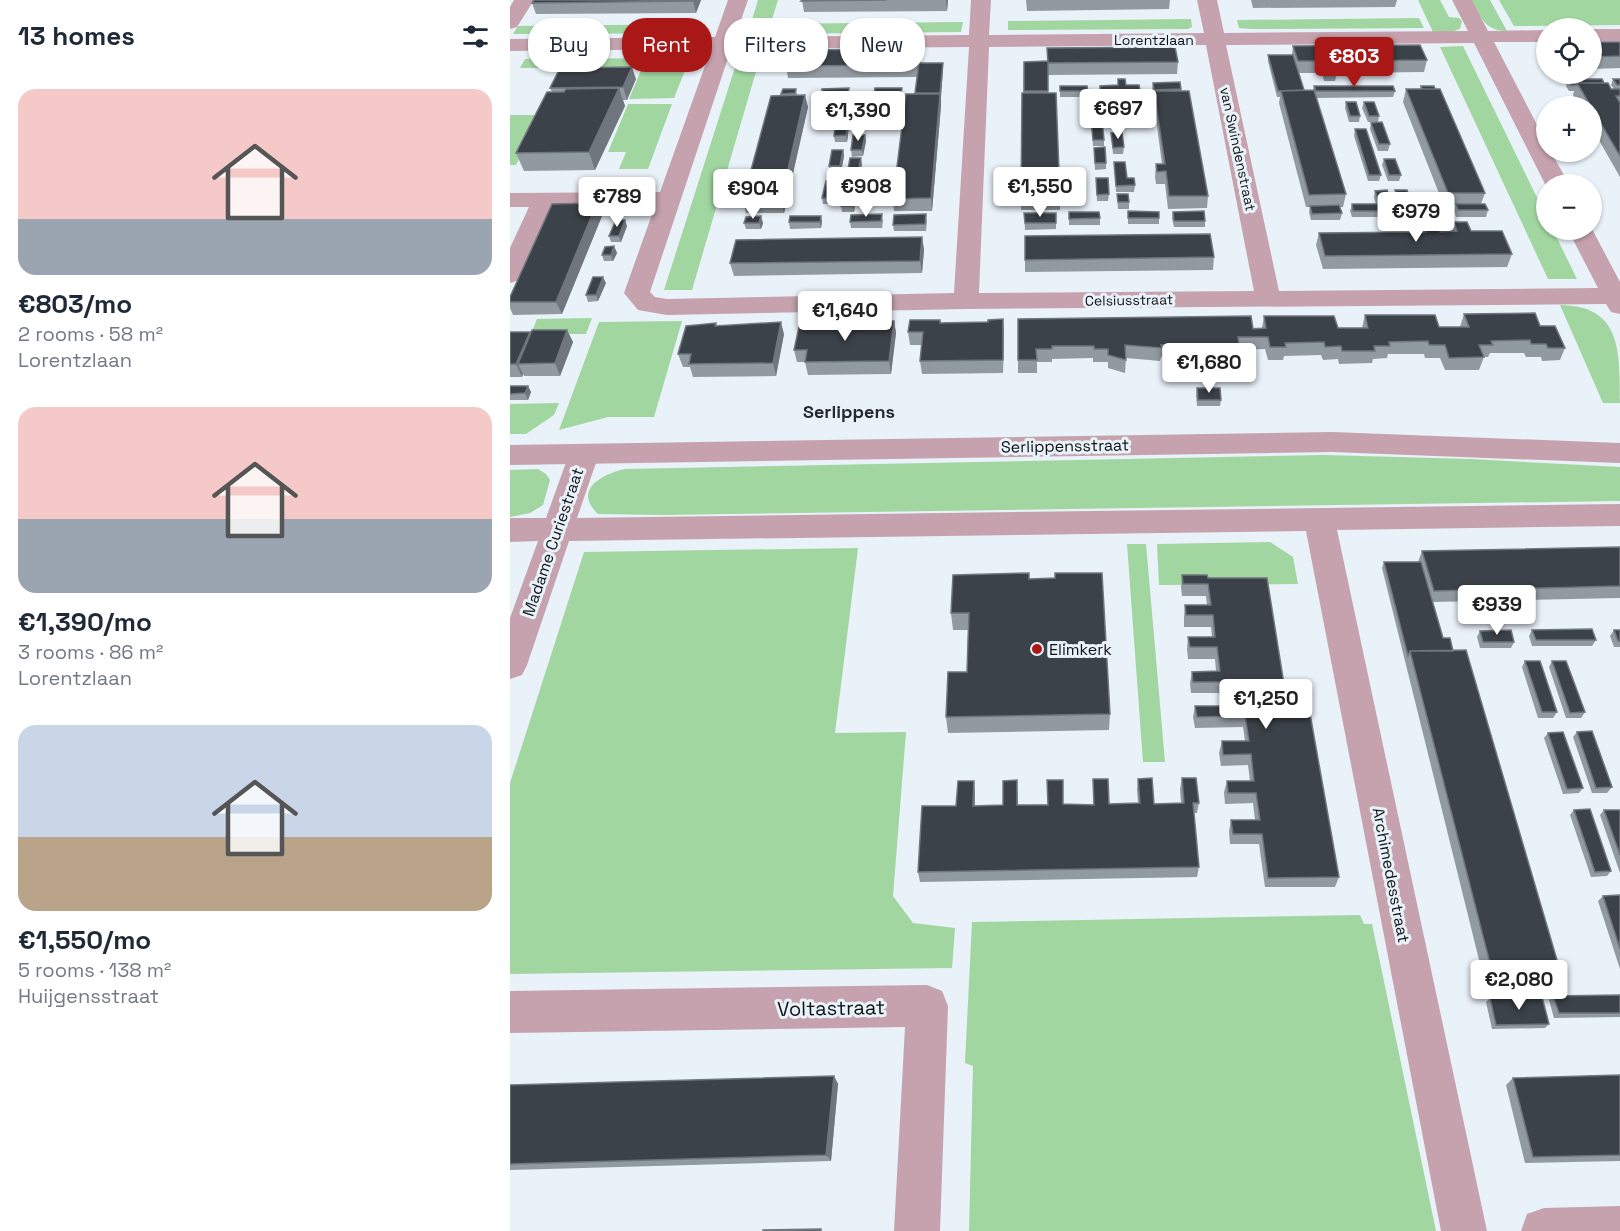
<!DOCTYPE html>
<html lang="en">
<head>
<meta charset="utf-8">
<style>
	body { margin:0; font-family:"Space Grotesk",sans-serif; background:#f2f2f3; color:#1f2937; height:100vh; display:flex; flex-direction:column; font-size:22px; white-space:nowrap }
	* { box-sizing:border-box; margin:0 }
	p { font-size:20px; color:#747a83 }
	.icon { flex:none; width:33px; height:33px; fill:none; stroke:currentColor; stroke-width:2; stroke-linecap:round; stroke-linejoin:round }
	.map { position:relative; flex:1; overflow:hidden }
	.side { display:flex; flex-direction:column; background:#fff; width:510px }
	.side>* { flex:none }
	.banner { position:absolute; left:18px; top:18px; width:570px; height:54px; display:flex; gap:12px }
	.tools { position:absolute; left:1026px; top:18px; display:grid; gap:12px }
	.tools a { display:grid; place-items:center; width:66px; height:66px; border-radius:50%; background:#fff; box-shadow:0 2px 4px #0004; font-size:30px }
	.price { position:absolute; translate:-50% -51px; padding:0 14px; border-radius:6px; background:#fff; color:#222; font-size:20px; line-height:39px; filter:drop-shadow(0 2px 3px #0008) }
	.price::after { content:''; position:absolute; left:50%; top:36px; width:18px; height:14px; margin-left:-9px; background:inherit; clip-path:polygon(0 0,100% 0,50% 100%) }
	.price.active { background:#aa1717; color:#fff }
	ul { padding:0; list-style:none }
	li { display:grid; align-content:center; gap:12px; height:318px; padding:0 18px }
	li span { display:grid; place-items:center; height:186px; border-radius:18px; color:#555 }
	li>.icon { margin-inline-start:auto }
	span .icon { width:108px; height:108px; fill:#fffc; stroke-width:1 }
	li b { font-size:26px }
	h2 { display:flex; justify-content:space-between; align-items:center; height:72px; padding:0 18px; font-size:26px }
	.tag { padding:0 21px; border-radius:24px; background:#fff; box-shadow:0 2px 4px #0004; font-size:21px; line-height:54px }
	.tag.active { background:#aa1717; color:#fff }
	main { display:flex; flex:1; min-height:0 }
	.map>svg:first-child { display:block }
	.green { fill:#a1d6a1 }
	.lines { fill:none; stroke-linecap:round; stroke-linejoin:round }
	.minor { fill:#c5a2ad; fill-rule:evenodd }
	.tertiary { fill:#c5a2ad; fill-rule:evenodd }
	.wall { fill:#929aa1 }
	.shaded-wall { fill:#70767e }
	.building { fill:#3c4249; stroke:#70767e; stroke-width:1.5 }
	.poi-dot { fill:#aa1717; stroke:#e9f1f9; stroke-width:2 }
	.labels { text-anchor:middle; dominant-baseline:central; stroke-width:6; stroke-linejoin:round; paint-order:stroke }
	.far-street-label { font-size:14px; fill:#101316; stroke:#e9f1f9 }
	.street-label { font-size:16px; fill:#101316; stroke:#e9f1f9 }
	.poi-label { font-size:16px; fill:#101316; stroke:#e9f1f9; text-anchor:start }
	.neighbourhood-label { font-size:18px; font-weight:bold; fill:#242a30; stroke:#e9f1f9 }
	.near-street-label { font-size:20px; fill:#101316; stroke:#e9f1f9 }
</style>
</head>
<body>
<main>
<section class="side">
<h2>13 homes<svg class="icon" aria-label="filters" viewBox="0 0 24 24"><path d="M4 7h16M4 17h16"/><circle cx="9" cy="7" r="2"/><circle cx="15" cy="17" r="2"/></svg></h2>
<ul>
<li><span style="background:linear-gradient(#f6c9c9 70%,#9aa5b1 0)"><svg class="icon" aria-label="home" viewBox="0 0 24 24"><path d="M3 11l9-7 9 7M6 9v11h12V9"/></svg></span><div><b>€803/mo</b><p>2 rooms · 58 m²</p><p>Lorentzlaan</p></div></li>
<li><span style="background:linear-gradient(#f6c9c9 60%,#9aa5b1 0)"><svg class="icon" aria-label="home" viewBox="0 0 24 24"><path d="M3 11l9-7 9 7M6 9v11h12V9"/></svg></span><div><b>€1,390/mo</b><p>3 rooms · 86 m²</p><p>Lorentzlaan</p></div></li>
<li><span style="background:linear-gradient(#c9d6e8 60%,#b9a48a 0)"><svg class="icon" aria-label="home" viewBox="0 0 24 24"><path d="M3 11l9-7 9 7M6 9v11h12V9"/></svg></span><div><b>€1,550/mo</b><p>5 rooms · 138 m²</p><p>Huijgensstraat</p></div></li>
</ul>
</section>
<div class="map">
<svg width="1110" height="1231" viewBox="0 0 1110 1231">
	<rect width="100%" height="100%" fill="#e9f1f9"/>
	<path class="green" d="M248,0H268L262,19L242,20Z
		M908,0H930L939,17L949,18L952,21L950,29L941,32H923Z
		M961,0H980L997,31C975,31 971,17 961,0Z
		M989,0H1110V25L1004,26Z
		M909,18L914,28L741,29L729,28L727,20Z
		M681,19L682,27L678,29L498,30V21Z
		M453,22L451,32L249,34L242,33L239,29L242,24Z
		M195,24L192,33L3,34L8,26Z
		M953,46L1036,216V230H1043L1067,279H1038L930,47Z
		M180,58L164,98L119,99L132,68H10L15,59Z
		M228,58H250L182,290H154Z
		M118,104H162L138,169H109L116,152H98Z
		M0,115H32L6,165H0Z
		M1050,305C1110,306 1110,347 1110,403H1093Z
		M82,318L76,334H21L27,319Z
		M172,321L144,417H98L49,430L89,322Z
		M49,403L44,415L16,434H0V404Z
		M815,455L960,459L1110,467V501L152,515L88,514C62,489 93,474 115,469Z
		M28,469L36,474L40,480L33,505L20,513L0,517V470Z
		M760,542L783,557L788,584L649,585L647,544Z
		M617,544H636L655,762H633Z
		M348,548L325,733L396,732L383,896L403,923L445,928L442,968L0,974V783L74,552Z
		M850,915L854,924H862L926,1231H459L463,1066L455,1063L462,922Z"/>
	<g class="lines">
		<path class="minor" d="M4,0H24L7,27L0,29V7Z
			M218,0H238L225,37L459,35L461,0H481L479,35L694,33L687,0H707L714,33L958,31L942,0H962L978,31L1036,30V42H984L1036,142V152H1041L1059,184H1035L964,43L716,45L769,291L1088,288L1058,230L1082,229L1110,282V314L1101,312L1096,304L456,309L157,315L128,310L114,293L145,206L43,207L13,275L9,280L0,283V248L19,207H0V193L150,192L201,49L0,51V39L205,37ZM696,45L744,291L469,293L479,47ZM459,47L444,293L157,299L145,297L140,292L221,49Z
			M1082,29H1110V41H1082Z
			M74,444L84,447L89,454L67,518L1110,504V526L827,530L977,1231H931L796,531L59,541L17,665L12,675L0,679V618L28,541L0,542V518H36L59,454L64,447Z
			M417,985L432,991L438,1006L430,1231H384L395,1027L0,1033V991Z
			M1110,1206V1231H1011L1017,1214L1034,1208Z"/>
		<path class="tertiary" d="M822,432L1110,443V463L822,452L0,465V445Z"/>
	</g>
	<path class="wall" d="M191,0L186,13L26,14L22,3Z
		M292,0H438L437,11L294,12Z
		M516,0H660L659,9L517,11Z
		M741,0H887L885,7L743,8Z
		M1082,42H1110V68L1082,69Z
		M783,46L917,60L914,72L827,73L825,81H814L812,73H788L794,90H803L804,86L885,91L883,97L806,98L836,194L833,207H830L832,213L830,220H801L799,212L800,207H796L769,103L770,97H767L758,61V55H782Z
		M409,49L410,63L433,69L431,97V106L422,211H384L383,199L405,94L407,77L278,78L276,66Z
		M514,62H668L667,74L538,75V74V93L550,198V210H511Z
		M1051,74H1071V75H1053Z
		M126,79L117,100H113L115,106L85,170L14,171L6,153L42,92L40,88Z
		M608,79L616,85L630,90L629,97H590L591,111H581L580,95H590V86L608,85Z
		M1058,79L1094,83L1101,89H1104L1101,85L1103,79H1110V177L1082,128V106H1069L1063,95L1064,91H1059L1056,86Z
		M643,83L671,89L698,196L697,208L658,209L655,184H646L645,177L646,164H652L644,104V96L642,89Z
		M550,86H577L578,97H550Z
		M911,86L975,193L971,204L978,210L976,217H946L944,210L945,205L934,206L893,102L896,89H910Z
		M339,88L340,95L339,99L313,100L312,94Z
		M392,88V99H365L364,93Z
		M286,89L287,95L298,107L274,213H236L233,200L272,95L271,94Z
		M342,100L343,106L342,114H331L330,108Z
		M836,102L850,116L849,122H839L835,108Z
		M854,102L869,116L868,122H858L852,108Z
		M599,104L611,118L610,125H600Z
		M360,106V113L358,127H347L346,121Z
		M581,119L594,140V146H583Z
		M338,121L339,127L337,142H325L324,136Z
		M861,123L880,144L878,151H868L860,129Z
		M845,129L871,175L869,181H858L844,136Z
		M601,133L614,147L613,154H603Z
		M355,135L356,141L353,156L342,157L341,150Z
		M584,148L596,163V169L585,170Z
		M333,150L334,156L331,172H320L319,166Z
		M874,159L891,175L889,181H878L872,165Z
		M604,162L617,178L625,185L624,192H606Z
		M352,164L347,187H337L336,181Z
		M586,178L599,194L598,201H587Z
		M328,188L325,204H313L312,198Z
		M885,190L900,199L898,205H886L884,197Z
		M865,191L880,199L878,206H872L874,211L872,217H842L840,211L842,204H866L864,197Z
		M607,194L619,202V209H608Z
		M344,197L345,204L344,212H332L331,206Z
		M87,203L92,216L52,314L3,315L0,308V297Z
		M900,204L933,210L931,216L901,217L899,210Z
		M618,211L649,218V224H618Z
		M559,212L590,218V225H559Z
		M663,212L695,221V227H664L662,218Z
		M514,213H546V229L515,230Z
		M372,214L373,221L372,228H341L340,222Z
		M416,214L417,221L416,231H384L383,225Z
		M311,216L312,222L311,228L280,229L279,222Z
		M944,222L1002,254L997,267L813,269L806,245L809,233L911,232L914,224L930,232L941,231Z
		M234,223H253L251,229H236Z
		M117,226L111,242H101L99,236Z
		M515,236L704,257L703,270L515,272Z
		M412,237L414,250L412,273L224,276L220,263Z
		M104,246L107,253L103,261H94L92,255Z
		M96,283L88,301L78,302L76,295Z
		M954,314L1030,326L1055,348L1050,360L1032,361L1031,357H1016L1014,353H980L978,357H974L969,370H935L930,358H915L914,354H878L877,358L863,359L862,363L829,364L828,359L813,360L811,355L774,356L773,360H758L755,349L728,350L727,357H710L709,361H693V357H651L650,361L616,358L615,373L598,368V362H583V358L542,359V362H527V373H508V319L752,328L754,316L828,328H852L855,315L929,327H950Z
		M493,319V373L412,374L410,361L412,345H400L398,332L430,323L478,322Z
		M384,321L386,333L381,374L298,375L295,362H287L284,350L318,322L319,325L368,324Z
		M206,323L207,326L274,334L266,376L183,377L180,367H173L168,354Z
		M57,330L63,342L50,376H14L13,374L12,377H0V332L20,333Z
		M0,386H18L21,392L18,400H0Z
		M687,388L711,400L710,406H687L686,395Z
		M1110,547V598L923,602L933,638L943,651L1052,977L1043,986L976,988L872,568L874,562H908L912,551Z
		M672,575L698,578L778,709L829,877L825,887H755L749,844H720L719,831L721,820H745L743,803L715,804L714,792L717,781H740L738,765L711,766L709,753L712,741H735L733,727L685,728L683,717L685,706H711L709,693H681L680,683L682,672L706,671L705,659H678L677,649L678,637H702L701,627H674V617L675,605H697L696,596H672L671,587Z
		M520,579L600,714L599,730L438,733L436,717L457,672L458,630H443L441,613Z
		M1022,630L1086,640L1082,646H1022L1019,636Z
		M1104,630H1110V647H1104L1100,636Z
		M970,631L1004,642L1001,648H970L967,637Z
		M1015,661L1047,712L1043,718H1028L1012,667Z
		M1042,661L1075,712L1071,718H1056L1039,667Z
		M1067,732L1102,787L1097,793H1082L1063,737Z
		M1038,733L1073,788L1069,793L1053,794L1034,738Z
		M672,778L689,803L687,813H684L689,867L687,877L410,882L408,872L446,806L465,792V806L493,805L508,791V805L583,804V779L599,804L628,803L627,789L628,779L644,804L671,803L670,789Z
		M1064,810L1101,871L1097,876L1081,877L1060,815Z
		M1094,810H1110V873L1090,815Z
		M1110,895V969L1088,901L1093,896Z
		M1110,995V1017L1044,1018L1039,1000L1043,996Z
		M980,998L1039,1024L1035,1028L982,1029L976,1002Z
		M1110,1075V1161L1015,1163L996,1085L1003,1078Z
		M324,1076L328,1084L321,1161L0,1170V1085Z"/>
	<path class="shaded-wall" d="M184,0H191L186,13L183,1Z
		M436,0H438L437,11Z
		M409,49L411,61L409,77L407,65Z
		M433,63V69L431,97V106L422,211L421,198Z
		M122,67L126,79L117,100L113,87Z
		M109,88L115,106L85,170L79,152Z
		M295,95L298,107L274,213L271,200Z
		M360,106V113L358,127L357,121Z
		M338,121L339,127L337,142L336,135Z
		M355,135L356,141L353,156L352,150Z
		M333,150L334,156L331,172L330,166Z
		M351,158L352,164L347,187L346,181Z
		M327,181L328,188L325,204L324,198Z
		M344,197L345,204L344,212L343,206Z
		M87,203L92,216L52,314L46,302Z
		M251,216L253,223L251,229L249,223Z
		M311,216L312,222L311,228L310,222Z
		M115,220L117,226L111,242L109,236Z
		M412,237L414,250L412,273L410,261Z
		M104,246L107,253L103,261L101,255Z
		M93,277L96,283L88,301L86,295Z
		M493,319L494,332L493,373Z
		M384,321L386,333L381,374L379,361Z
		M271,322L274,334L266,376L263,363Z
		M57,330L63,342L50,376L45,363Z
		M20,332L25,344L8,364L13,374L12,377L6,364Z
		M18,386L21,392L18,400L15,393Z
		M464,781L465,792L464,816L463,806Z
		M324,1076L328,1084L321,1161L316,1155Z"/>
	<path class="building" d="M24,0H184L183,1L22,3Z
		M292,0H376L291,1Z
		M1082,42H1110V56L1082,57Z
		M910,45L917,60L825,61L828,69H816L814,61H788L783,46Z
		M665,47L668,62L538,63L537,48Z
		M409,49L407,65L276,66L280,50Z
		M758,55H783L794,90L768,91Z
		M538,61V91H514V62Z
		M409,63H433L430,93H405Z
		M122,67L113,87L40,88L50,68Z
		M608,79H615L616,85H629L630,90L590,91V86L608,85Z
		M1058,79H1092L1094,83H1067L1066,85H1061Z
		M1103,79H1110V85H1107Z
		M670,82L671,89L644,90L643,83Z
		M1067,83H1098L1101,89H1110V96H1106L1110,103V156Z
		M550,86H577L578,91H550Z
		M804,86H883L885,91H806Z
		M911,86H924L925,89H912Z
		M109,88L79,152L6,153L37,92H54L56,89Z
		M339,88L338,93L312,94V89Z
		M365,88H392L391,93H364Z
		M273,89H286L285,93L271,94Z
		M896,89H930L975,193H938Z
		M804,90L836,194L799,195L771,91Z
		M644,91H679L698,196H659L656,171L647,172L646,164H655Z
		M512,93H546L550,198H511Z
		M396,94H430L421,198L383,199Z
		M295,95L271,200H233L261,96Z
		M580,95H590L591,105H581Z
		M331,100H342L341,107L330,108Z
		M836,102H846L850,116H840Z
		M854,102H864L869,116H859Z
		M599,104H610L611,118H600Z
		M349,106H360L357,121H346Z
		M581,119H592L594,140H583Z
		M326,121H338L336,135L324,136Z
		M872,122L880,144H869L861,123Z
		M845,129H856L871,175H859Z
		M612,132L614,147L603,148L601,133Z
		M343,135H355L352,150H341Z
		M595,147L596,163H585L584,148Z
		M322,150H333L330,166H319Z
		M340,158H351L346,181H336Z
		M874,159H885L891,175H879Z
		M604,162H615L617,178H624L625,185L606,186Z
		M586,178H598L599,194L587,195Z
		M316,181H327L324,198H312Z
		M877,190L880,199H868L865,191Z
		M885,190H897L900,199H888Z
		M607,194H618L619,202H608Z
		M344,197L343,206H331L332,198Z
		M87,203L46,302H0V297L42,204Z
		M930,203L933,210L903,211L900,204Z
		M842,204H872L874,211H843Z
		M946,204H975L978,210H948Z
		M829,205L832,213L802,214L800,206Z
		M618,211L649,212V218H618Z
		M694,211L695,221H664L663,212Z
		M559,212H589L590,218L559,219Z
		M514,213H546V223H515Z
		M372,214L371,221L340,222L341,215Z
		M416,214L415,224L383,225L384,215Z
		M251,216L249,223H234L236,217Z
		M280,216H311L310,222H279Z
		M106,220H115L109,236H99Z
		M944,222H957L961,231H992L1002,254L815,256L809,233L916,232L914,224L927,223L930,232L947,231Z
		M700,234L704,257L515,260V236Z
		M412,237L410,261L220,263L226,240Z
		M104,246L101,255H92L95,247Z
		M83,277H93L86,295H76Z
		M1025,313L1030,326H1045L1055,348H1038L1036,344H1021L1020,340L981,341L983,345H969L974,357L939,358L935,345H919L918,341L879,342L880,346H864L865,351H832L831,346L815,347L814,342L775,343L776,347H760L758,337H728L729,344L711,345V348H695V344L651,345L652,348L615,345L616,360L598,355V349H584V346H542V349H526L527,360H508V319L741,316L743,329L756,328L754,316H824L828,328H858L855,315H925L929,327H959L954,314Z
		M493,319V360L410,361L413,332H398L400,320H430V323L478,322V320Z
		M369,321H384L379,361L295,362L297,350H284L290,322H318L317,325L368,324Z
		M271,322L263,363L179,364L181,354H168L176,326L206,323L205,326Z
		M22,330H57L45,363L8,364Z
		M0,332H20L6,364H0Z
		M0,386H18L15,393L0,394Z
		M687,388H710L711,400H688Z
		M1110,547V586L924,591L912,551Z
		M874,562H911L933,638H940L943,651H900L898,656Z
		M519,573V579L545,578V573H592L600,714L436,717L438,672H457L459,613H441L443,575Z
		M672,575H697L698,578H757L778,709L799,708L829,877L758,878L752,834H723L721,820H750L746,793H718L717,781H744L741,754L713,755L712,741H739L735,716L687,717L685,706H714L711,682H683L682,672L710,671L707,647H680L678,637H705L703,615H676L675,605H701L698,584H673Z
		M1082,629L1086,640H1026L1022,630Z
		M1001,630L1004,642H973L970,631Z
		M1104,630H1110V641H1108Z
		M956,650L1052,977L984,979L900,651Z
		M1015,661H1030L1047,712H1032Z
		M1042,661H1056L1075,712L1060,713Z
		M1082,731L1102,787L1086,788L1067,732Z
		M1053,732L1073,788L1057,789L1038,733Z
		M642,778L644,804L674,803L672,778H686L689,803H683L689,867L408,872L412,806H446L448,781H464L463,806L493,805V781L507,780V805H538L537,780H553V804L584,805L583,779H598L599,804L630,803L628,779Z
		M1080,809L1101,871L1085,872L1064,810Z
		M1094,810H1110V855Z
		M1110,895V949L1093,896Z
		M1110,995V1013H1049L1043,996Z
		M1032,997L1039,1024L986,1025L980,998Z
		M1110,1075V1155L1023,1157L1003,1078Z
		M324,1076L316,1155L0,1164V1085Z
		M311,1229V1231H253V1230Z"/>
	<circle class="poi-dot" cx="527" cy="649" r="6"/>
	<g class="labels">
		<g class="far-street-label">
			<text x="644" y="40">Lorentzlaan</text>
			<text transform="translate(728 149) rotate(78)">van Swindenstraat</text>
			<text transform="translate(619 300) rotate(-1)">Celsiusstraat</text>
		</g>
		<g class="street-label">
			<text transform="translate(555 446) rotate(-1)">Serlippensstraat</text>
			<text transform="translate(43 542) rotate(-71)">Madame Curiestraat</text>
			<text transform="translate(881 875) rotate(79)">Archimedesstraat</text>
		</g>
		<g class="poi-label">
			<text x="539" y="649">Elimkerk</text>
		</g>
		<g class="neighbourhood-label">
			<text x="339" y="411">Serlippens</text>
		</g>
		<g class="near-street-label">
			<text transform="translate(321 1008) rotate(-1)">Voltastraat</text>
		</g>
	</g>
</svg>
<div class="tools">
<a><svg class="icon" aria-label="locate" viewBox="0 0 24 24"><circle cx="12" cy="12" r="6"/><path d="M12 2v4M12 18v4M2 12h4M18 12h4"/></svg></a>
<a>+</a>
<a>−</a>
</div>
<b class="price active" style="left:844px;top:88px">€803</b>
<b class="price" style="left:608px;top:140px">€697</b>
<b class="price" style="left:348px;top:142px">€1,390</b>
<b class="price" style="left:356px;top:218px">€908</b>
<b class="price" style="left:530px;top:218px">€1,550</b>
<b class="price" style="left:243px;top:220px">€904</b>
<b class="price" style="left:107px;top:228px">€789</b>
<b class="price" style="left:906px;top:243px">€979</b>
<b class="price" style="left:335px;top:342px">€1,640</b>
<b class="price" style="left:699px;top:394px">€1,680</b>
<b class="price" style="left:987px;top:636px">€939</b>
<b class="price" style="left:756px;top:730px">€1,250</b>
<b class="price" style="left:1009px;top:1011px">€2,080</b>
<div class="banner">
<a class="tag">Buy</a>
<a class="tag active">Rent</a>
<a class="tag">Filters</a>
<a class="tag">New</a>
</div>
</div>
</main>
</body>
</html>
